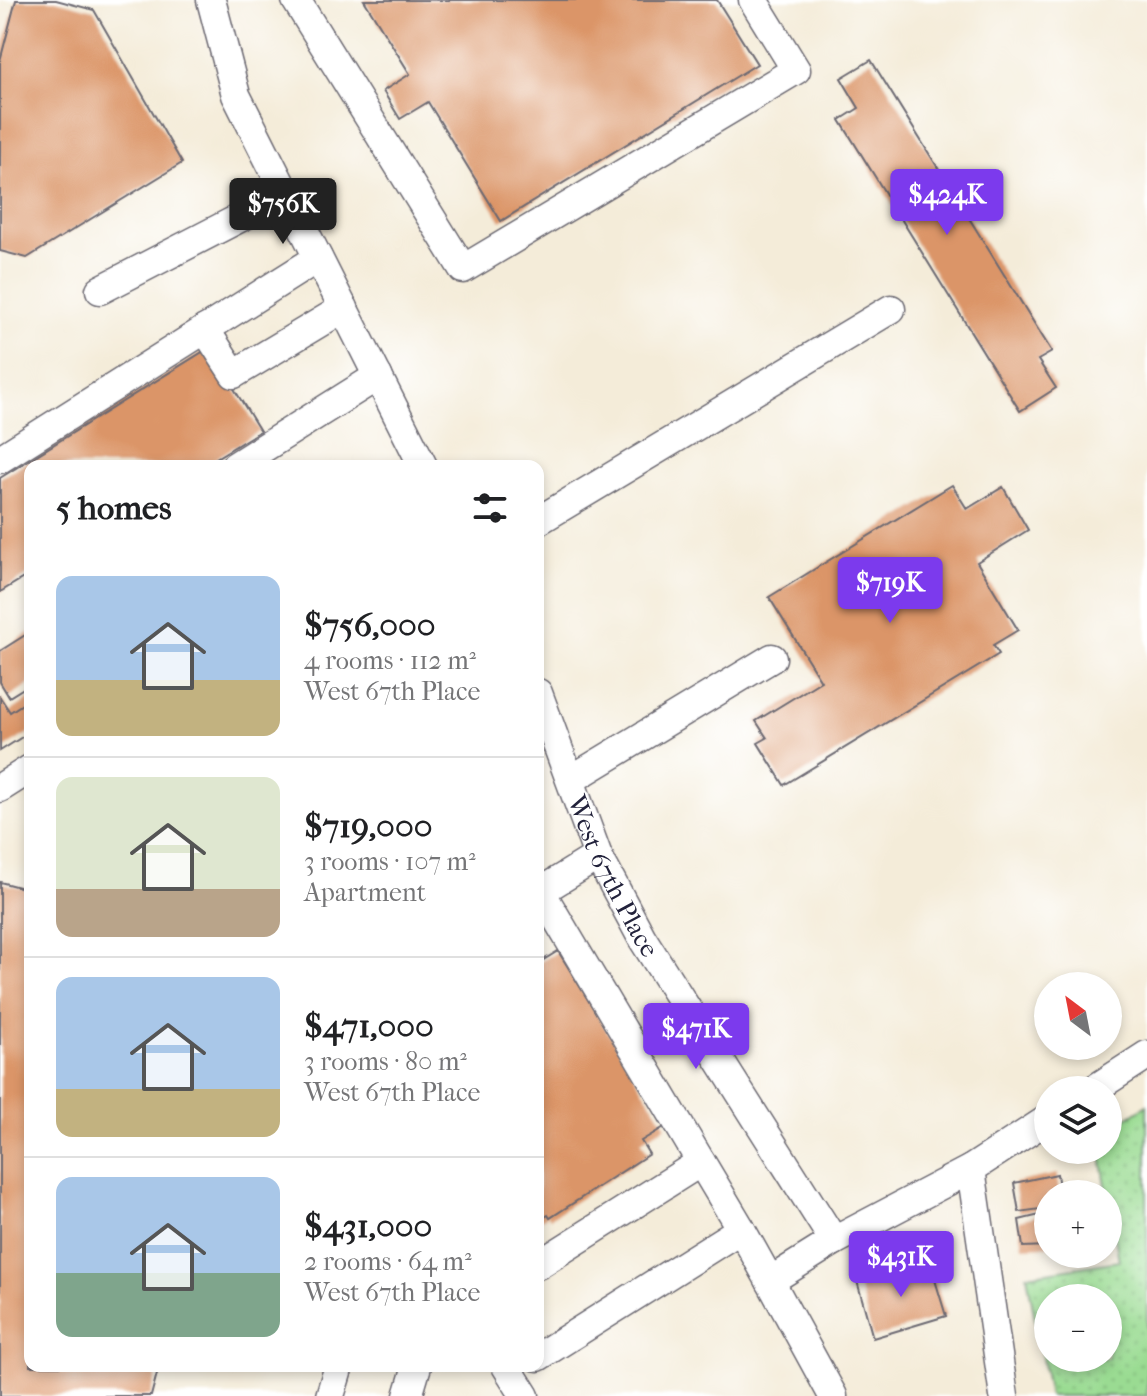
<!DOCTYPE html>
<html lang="en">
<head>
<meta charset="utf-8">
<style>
	body { margin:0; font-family:"IM FELL French Canon",serif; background:#f2f2f2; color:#202124; height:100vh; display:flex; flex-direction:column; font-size:30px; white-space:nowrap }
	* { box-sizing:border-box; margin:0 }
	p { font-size:26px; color:#757577 }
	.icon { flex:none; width:44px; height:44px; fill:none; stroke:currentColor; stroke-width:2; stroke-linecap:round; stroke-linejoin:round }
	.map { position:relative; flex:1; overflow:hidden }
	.sheet { position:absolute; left:24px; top:460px; width:520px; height:912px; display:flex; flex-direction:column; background:#fff; border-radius:16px; box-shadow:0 4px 12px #0003 }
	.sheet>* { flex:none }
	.needle { width:52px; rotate:328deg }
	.buttons { position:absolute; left:1034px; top:972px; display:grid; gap:16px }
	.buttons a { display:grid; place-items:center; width:88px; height:88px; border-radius:50%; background:#fff; box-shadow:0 4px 12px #0003; font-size:40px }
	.price { position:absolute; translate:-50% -68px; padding:0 18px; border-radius:8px; background:#7c3aed; color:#fff; font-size:26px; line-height:52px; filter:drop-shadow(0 2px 4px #0008) }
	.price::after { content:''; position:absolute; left:50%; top:48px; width:24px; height:18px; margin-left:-12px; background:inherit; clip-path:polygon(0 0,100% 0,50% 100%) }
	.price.selected { background:#222; color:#fff }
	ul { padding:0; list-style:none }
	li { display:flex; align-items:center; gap:24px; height:200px; padding:0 32px }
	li+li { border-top:2px solid #e0e0e0 }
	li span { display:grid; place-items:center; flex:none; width:224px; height:160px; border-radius:16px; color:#555 }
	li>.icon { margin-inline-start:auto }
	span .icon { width:96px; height:96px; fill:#fffc; stroke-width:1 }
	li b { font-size:34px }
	h2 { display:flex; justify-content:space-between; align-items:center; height:96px; padding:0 32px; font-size:34px }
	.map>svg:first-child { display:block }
	.park { fill:url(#park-dots); stroke:#5e7e66; stroke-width:2; fill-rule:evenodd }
	.building { fill:#db9567 }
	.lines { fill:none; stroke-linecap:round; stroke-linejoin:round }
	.minor-casing { stroke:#6c6972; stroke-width:31 }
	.minor { stroke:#fff; stroke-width:28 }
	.labels { text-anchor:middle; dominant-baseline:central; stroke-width:8; stroke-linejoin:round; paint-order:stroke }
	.street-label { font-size:26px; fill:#22223b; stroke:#fff }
</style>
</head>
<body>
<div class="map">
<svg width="1147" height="1396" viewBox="0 0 1147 1396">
	<defs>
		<pattern id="park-dots" width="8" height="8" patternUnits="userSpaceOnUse" patternTransform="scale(2)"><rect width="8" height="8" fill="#9adb92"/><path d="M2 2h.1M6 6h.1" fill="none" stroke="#84bc7f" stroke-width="1.8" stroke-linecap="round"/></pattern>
	</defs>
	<rect width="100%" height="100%" fill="#fff"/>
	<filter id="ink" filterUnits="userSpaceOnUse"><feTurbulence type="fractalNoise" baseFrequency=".0125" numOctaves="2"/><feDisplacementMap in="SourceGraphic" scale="16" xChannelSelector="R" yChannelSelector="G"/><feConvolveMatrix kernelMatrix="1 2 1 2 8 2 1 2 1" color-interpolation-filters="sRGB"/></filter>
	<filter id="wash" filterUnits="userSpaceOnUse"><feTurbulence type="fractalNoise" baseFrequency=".006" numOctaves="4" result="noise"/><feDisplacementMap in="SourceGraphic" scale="32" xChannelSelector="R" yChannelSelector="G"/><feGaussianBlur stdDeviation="1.8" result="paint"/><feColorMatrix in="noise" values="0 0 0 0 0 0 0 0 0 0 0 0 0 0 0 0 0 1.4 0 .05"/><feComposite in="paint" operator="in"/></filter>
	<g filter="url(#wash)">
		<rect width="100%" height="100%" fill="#f4ecd9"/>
		<path class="park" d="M1147,1105V1396H1049L1027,1275L1119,1261L1100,1150H1108V1130ZM1048,1298H1108V1358H1048Z"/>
		<g id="blocks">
			<path class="building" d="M16,0H56L94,10L182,163L27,258L0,251V61Z
				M364,0H717L757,64L501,221L428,102L400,119L383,91L410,74Z
				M871,60L1052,352L1038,360L1056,388L1020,411L840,120L859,108L841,78Z
				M209,348L260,431L203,466H30V574L0,592V478Z
				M952,485L967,509L1003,487L1028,530L977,562L1018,630L993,645L999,654L784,785L758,743L767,738L756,721L821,681L769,597Z
				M30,632V684L9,697L0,682V651Z
				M0,697L10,712L30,699V732L0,751Z
				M0,882L30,890V1366H159L151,1396H0Z
				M558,951L666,1126L641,1141L649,1154L550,1218L548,1215L538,1221V958L540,962Z
				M1057,1174L1060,1194H1048V1208L1019,1212L1014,1183Z
				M1048,1213V1246L1023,1247L1019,1220Z
				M929,1260L946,1316L873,1338L857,1281Z"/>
		</g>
	</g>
	<g filter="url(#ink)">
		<use href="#blocks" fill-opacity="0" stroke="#6c6972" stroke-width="2"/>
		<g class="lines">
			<defs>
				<g id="minor">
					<path d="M211,0L236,95L423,466"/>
					<path d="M296,0L463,269L796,70L753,0"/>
					<path d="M100,290L286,194"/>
					<path d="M205,329L234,374L344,308"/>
					<path d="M0,459L318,258"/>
					<path d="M235,466L378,376"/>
					<path d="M538,521L891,309"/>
					<path id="s1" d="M538,693L598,856L642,938L834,1241L971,1169L1048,1119"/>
					<path d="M572,779L772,658"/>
					<path d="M0,788L30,769"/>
					<path d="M541,892L701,1162"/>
					<path d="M538,893L598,856"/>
					<path d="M1093,1090L1147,1055"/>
					<path d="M971,1169L1004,1396"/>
					<path d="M741,1229L770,1281L834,1241"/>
					<path d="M538,1265L701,1162L741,1229L538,1357"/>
					<path d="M770,1281L833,1396"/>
					<path d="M506,1366L525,1396"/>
					<path d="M330,1396L339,1366"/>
					<path d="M408,1396L417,1366"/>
				</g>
			</defs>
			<use href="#minor" class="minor-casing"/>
			<use href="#minor" class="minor"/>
		</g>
	</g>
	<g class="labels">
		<g class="street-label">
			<text stroke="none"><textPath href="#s1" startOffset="198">West 67th Place</textPath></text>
		</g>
	</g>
</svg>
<div class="buttons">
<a><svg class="needle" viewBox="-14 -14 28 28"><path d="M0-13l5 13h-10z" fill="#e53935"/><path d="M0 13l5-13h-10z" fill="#757577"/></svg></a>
<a><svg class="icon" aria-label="layers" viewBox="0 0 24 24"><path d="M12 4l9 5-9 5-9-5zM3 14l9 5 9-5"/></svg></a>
<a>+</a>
<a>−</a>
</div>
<b class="price" style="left:947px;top:237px">$424K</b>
<b class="price selected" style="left:283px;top:246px">$756K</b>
<b class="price" style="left:890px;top:625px">$719K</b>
<b class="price" style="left:696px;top:1071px">$471K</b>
<b class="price" style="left:901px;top:1299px">$431K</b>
<section class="sheet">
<h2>5 homes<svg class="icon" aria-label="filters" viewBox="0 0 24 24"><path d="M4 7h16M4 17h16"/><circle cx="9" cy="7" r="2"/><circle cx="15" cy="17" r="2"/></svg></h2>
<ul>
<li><span style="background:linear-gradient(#a9c7e8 65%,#c2b280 0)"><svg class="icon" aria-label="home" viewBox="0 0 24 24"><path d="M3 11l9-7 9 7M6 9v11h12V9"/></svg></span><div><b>$756,000</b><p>4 rooms · 112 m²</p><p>West 67th Place</p></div></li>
<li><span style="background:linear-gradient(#dfe7d0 70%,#b9a48a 0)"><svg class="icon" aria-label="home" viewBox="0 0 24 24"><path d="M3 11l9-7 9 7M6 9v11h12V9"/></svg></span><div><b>$719,000</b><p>3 rooms · 107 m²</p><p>Apartment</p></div></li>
<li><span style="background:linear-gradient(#a9c7e8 70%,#c2b280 0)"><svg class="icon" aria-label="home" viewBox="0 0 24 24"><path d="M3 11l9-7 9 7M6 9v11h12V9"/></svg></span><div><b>$471,000</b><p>3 rooms · 80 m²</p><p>West 67th Place</p></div></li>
<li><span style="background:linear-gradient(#a9c7e8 60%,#7fa58c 0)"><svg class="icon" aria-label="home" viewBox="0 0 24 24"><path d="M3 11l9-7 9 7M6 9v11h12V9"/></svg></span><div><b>$431,000</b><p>2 rooms · 64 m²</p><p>West 67th Place</p></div></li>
</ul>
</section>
</div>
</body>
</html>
